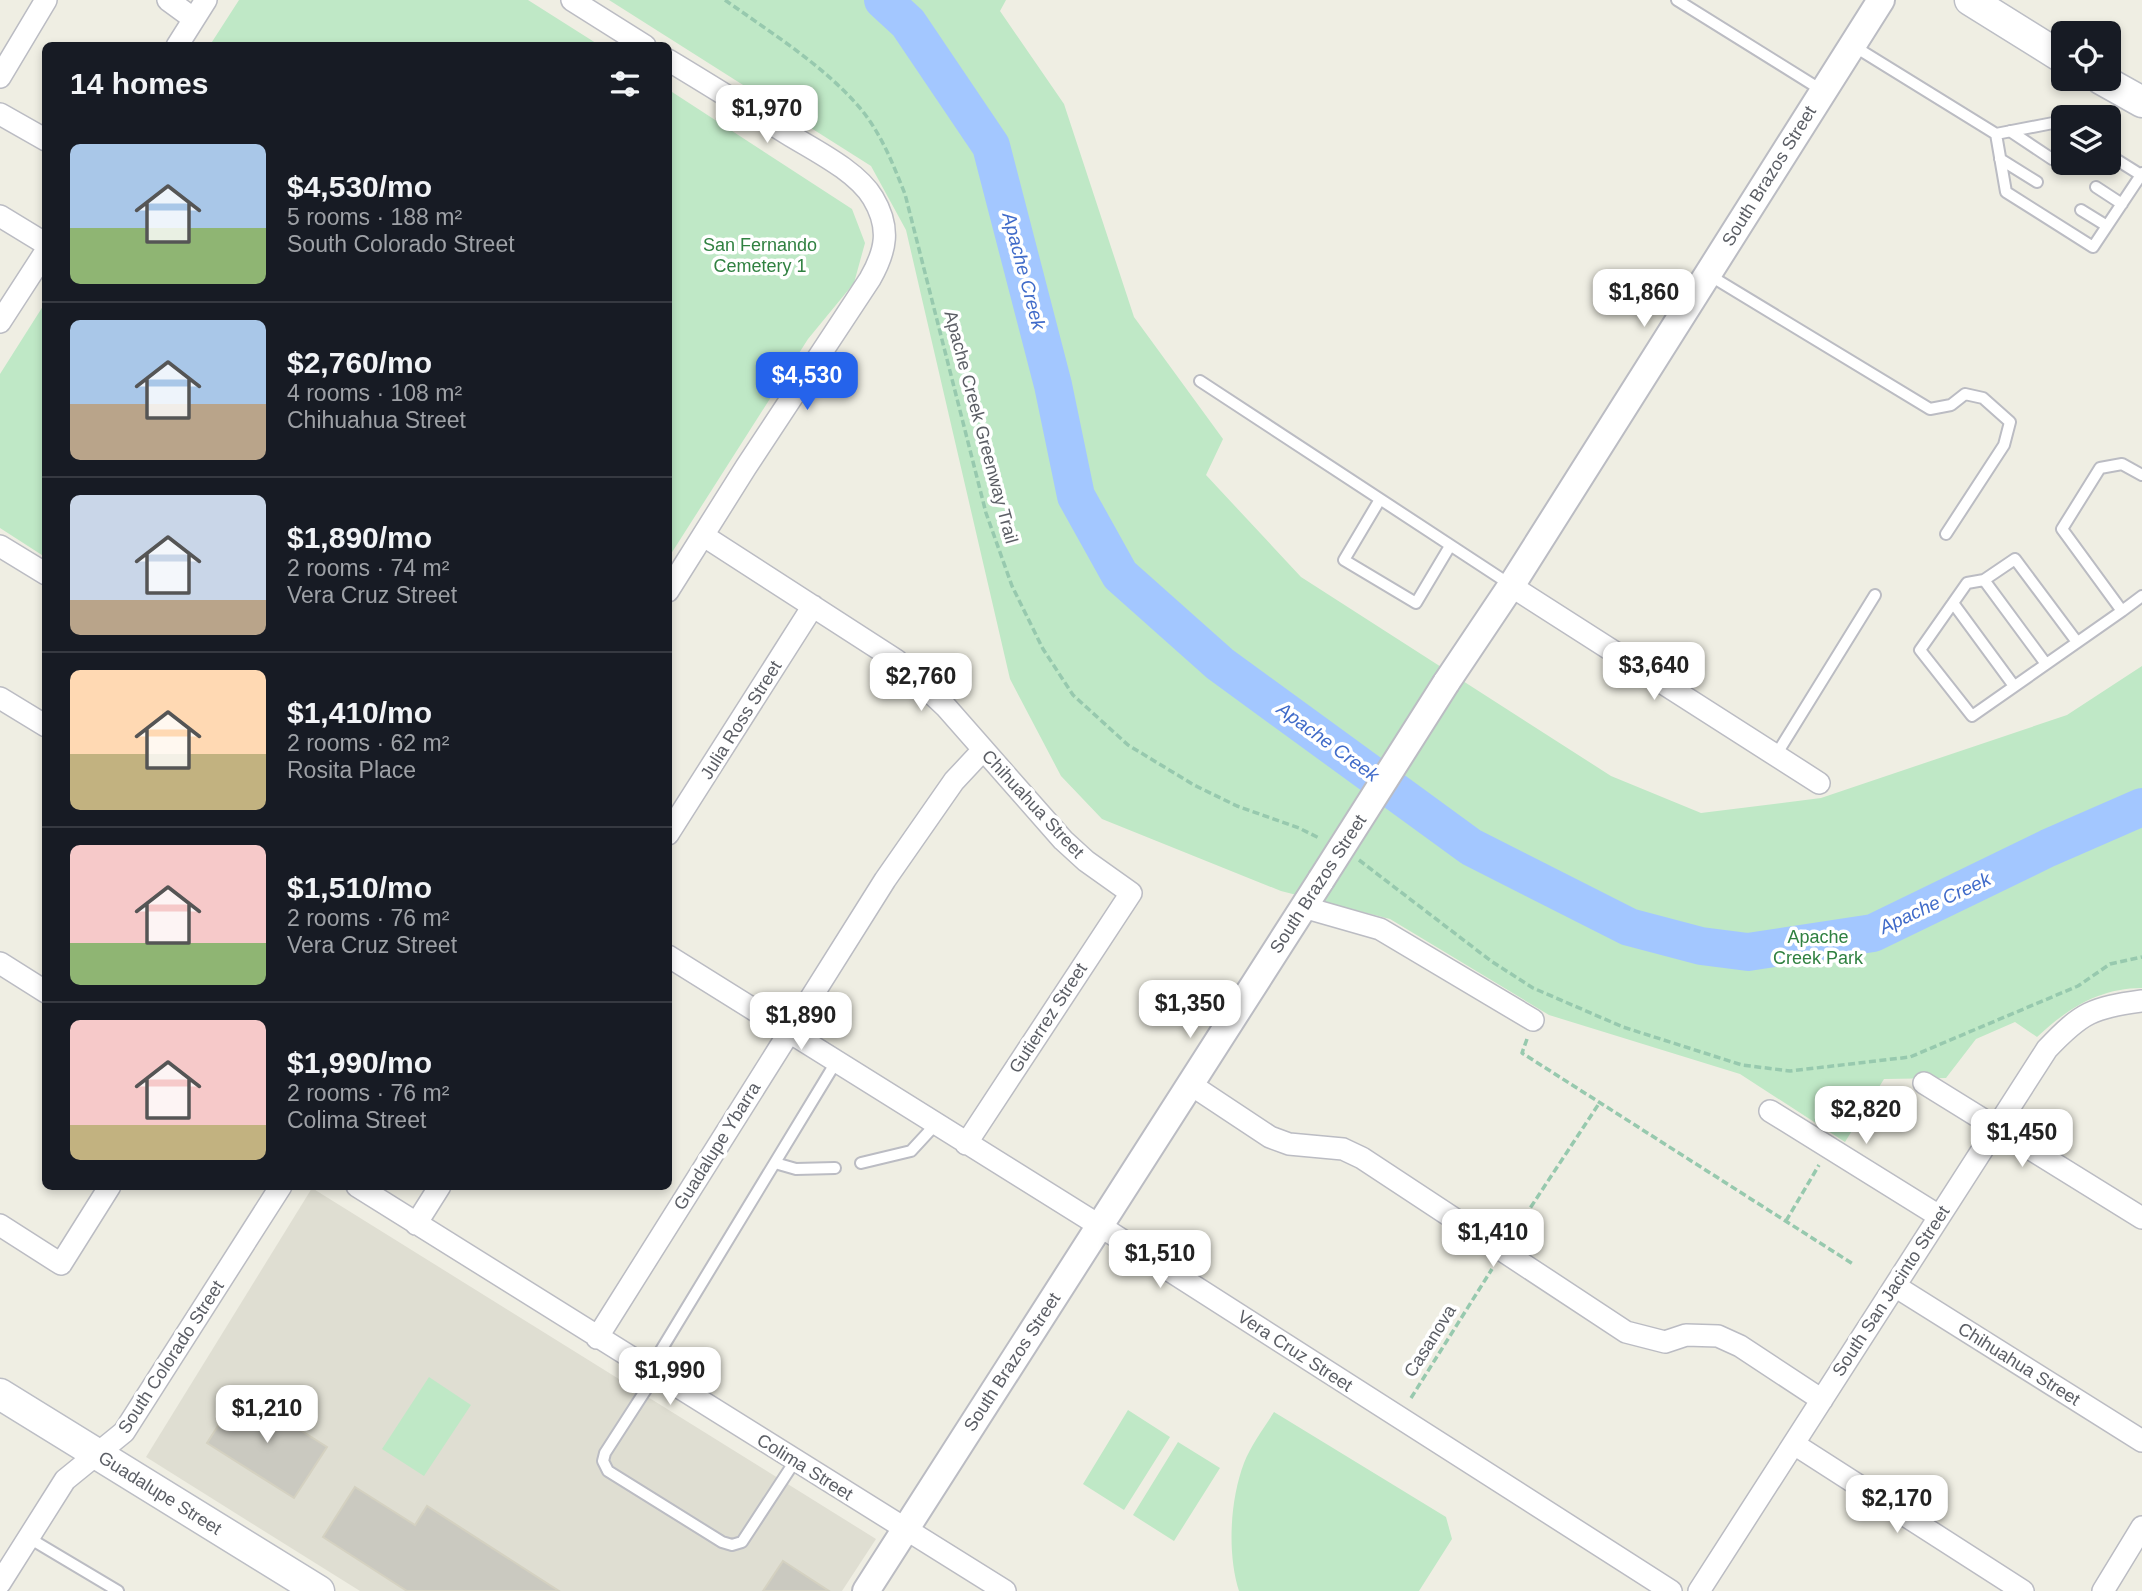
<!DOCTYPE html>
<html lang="en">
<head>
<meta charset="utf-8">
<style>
	body { margin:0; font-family:Arial,sans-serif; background:#20242c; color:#f1f3f6; height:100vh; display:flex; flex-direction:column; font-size:26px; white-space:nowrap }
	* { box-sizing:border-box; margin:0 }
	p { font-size:23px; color:#9ea1a6 }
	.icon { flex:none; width:38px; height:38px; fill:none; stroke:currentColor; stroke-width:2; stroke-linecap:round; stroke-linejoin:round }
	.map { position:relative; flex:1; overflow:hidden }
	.side { position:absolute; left:42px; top:42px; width:630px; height:1148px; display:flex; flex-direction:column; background:#171b24; border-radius:10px; box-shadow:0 4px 10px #0003 }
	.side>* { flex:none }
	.tools { position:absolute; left:2051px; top:21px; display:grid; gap:14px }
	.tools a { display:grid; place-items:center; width:70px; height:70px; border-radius:10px; background:#171b24; box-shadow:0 4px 10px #0003; font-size:35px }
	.price { position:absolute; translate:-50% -60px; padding:0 16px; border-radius:14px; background:#fff; color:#222; font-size:23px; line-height:46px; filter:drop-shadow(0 2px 4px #0008) }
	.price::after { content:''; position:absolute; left:50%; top:42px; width:21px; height:16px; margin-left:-10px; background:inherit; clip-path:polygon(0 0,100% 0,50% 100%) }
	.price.active { background:#2563eb; color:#fff }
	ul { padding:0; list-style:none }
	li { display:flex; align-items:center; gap:21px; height:175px; padding:0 28px }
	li+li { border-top:2px solid #363941 }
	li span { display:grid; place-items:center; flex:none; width:196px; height:140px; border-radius:10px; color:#555 }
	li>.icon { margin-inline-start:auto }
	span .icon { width:84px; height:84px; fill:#fffc; stroke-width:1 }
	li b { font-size:30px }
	h2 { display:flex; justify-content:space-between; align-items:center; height:84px; padding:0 28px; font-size:30px }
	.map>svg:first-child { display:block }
	.education { fill:#dfded2 }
	.green { fill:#bfe8c6 }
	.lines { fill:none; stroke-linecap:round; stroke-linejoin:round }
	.river { stroke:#a3c7ff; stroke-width:38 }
	.building { fill:#cac9c0; stroke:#d4d1c1; stroke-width:2 }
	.service-casing { stroke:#bbbcc3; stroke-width:14 }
	.minor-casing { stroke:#bbbcc3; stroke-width:24 }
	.tertiary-casing { stroke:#bbbcc3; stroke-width:30 }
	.secondary-casing { stroke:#bcbec5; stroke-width:33 }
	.path { stroke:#97c9ae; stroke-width:3.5; stroke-dasharray:7 3.5; stroke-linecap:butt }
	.service { stroke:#fff; stroke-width:10 }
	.minor { stroke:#fff; stroke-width:21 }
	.tertiary { stroke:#fff; stroke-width:26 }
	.secondary { stroke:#fff; stroke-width:30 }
	.tertiary-bridge-casing { stroke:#bbbcc3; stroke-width:30; stroke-linecap:butt }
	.tertiary-bridge { stroke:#fff; stroke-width:26 }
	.labels { text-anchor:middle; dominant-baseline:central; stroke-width:7; stroke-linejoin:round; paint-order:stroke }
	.street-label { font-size:18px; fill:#5b5e65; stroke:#fff }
	.park-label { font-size:18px; fill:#308141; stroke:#fff }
	.water-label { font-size:19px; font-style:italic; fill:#406bc9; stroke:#fff }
</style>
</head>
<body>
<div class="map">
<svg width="2142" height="1591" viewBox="0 0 2142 1591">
	<rect width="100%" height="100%" fill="#efeee3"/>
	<path class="education" d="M312,1188L876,1539L842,1591H360L146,1457Z"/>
	<path class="green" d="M239,0H528L599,45H210Z
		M609,0H1006L1000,11L1064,104L1134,317L1223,439L1206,475L1301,577L1611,776L1701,813L1821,798L2067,715L2142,666V988C2099,988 2067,1009 2037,1037L2015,1022L1976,1039L1946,1078L1884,1079L1845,1142L1740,1074L1549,1015L1390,919L1281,891L1102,819L1061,776L1010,679L906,230L871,166Z
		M669,90L852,209L865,243L854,283L808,339L669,557Z
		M45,303V557L0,528V374Z
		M429,1377L471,1405L424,1476L382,1449Z
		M1128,1410L1170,1437L1124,1510L1083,1484Z
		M1274,1412L1446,1517L1452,1539L1419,1591H1239C1227,1553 1230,1500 1244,1463C1251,1445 1264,1428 1274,1412Z
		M1178,1442L1220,1468L1174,1541L1133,1515Z"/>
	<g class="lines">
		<path class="river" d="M883,0L908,23L991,146L1053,385L1076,496L1120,575L1220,664L1471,847L1629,927L1701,946L1748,952L1873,933L2048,848L2142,807"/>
	</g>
	<path class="building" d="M240,1392L327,1447L294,1498L207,1443Z
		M355,1487L415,1525L427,1506L559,1591H407L323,1537Z
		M783,1561L829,1591H763Z"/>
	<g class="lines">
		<defs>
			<path id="service" d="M1677,0L1823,91
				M1852,45L1996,134L2058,122L2063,126
				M2010,131L2052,159
				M1996,134L2006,192L2093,247L2141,175
				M2109,155L2141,175L2142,173
				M2000,159L2037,182
				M2096,187L2122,204
				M2081,210L2107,226
				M1709,275L1930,409L1951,405L1965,394L1983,398L2010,422L2004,445L1946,534
				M1200,381L1511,585
				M2142,475L2122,464L2100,468L2062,529L2122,611L2142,596
				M1379,501L1344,560L1416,603L1450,546
				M1984,580L2046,664
				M1953,603L2014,686
				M2077,642L2015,559L1984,580L1967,583L1920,650L1972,716L2122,611
				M1776,755L1875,595
				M775,1163L796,1169L835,1168
				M861,1163L911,1151L935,1125
				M649,1370L836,1062
				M656,1374L605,1453L603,1461L608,1471L722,1542L732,1545L742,1542L795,1461
				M29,1538L118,1591"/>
			<path id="minor" d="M168,0L194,19
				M572,0L645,46
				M177,46L206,0
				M668,60C708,84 748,109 788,134C814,150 857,171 873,198C891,228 886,251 870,279L746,467L668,591
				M0,77L46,0
				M0,114L46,140
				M0,216L46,244
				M0,322L46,251
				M704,536L896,660L946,707L1063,840L1086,861L1131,893L966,1144
				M0,546L46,574
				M1511,586L1819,783
				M0,698L46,726
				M668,834L813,606
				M1303,907L1380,929L1533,1020
				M668,956L1100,1226L1671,1591
				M0,963L46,992
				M1924,1083L2142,1218
				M1190,1084L1270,1137L1289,1144L1343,1149L1362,1158L1626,1332L1665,1342L1686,1335L1718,1336L1740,1346L1822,1400
				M1770,1111L1939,1216
				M357,1186L1005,1591
				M416,1224L440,1186
				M0,1225L61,1264L110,1186
				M1895,1286L2142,1441
				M597,1338L885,880L954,781L983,750
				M1794,1444L2023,1591
				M0,1583L65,1480L124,1432L281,1186
				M1699,1591L2047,1049C2082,1012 2092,1008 2142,1001
				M2103,1591L2142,1527"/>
			<path id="tertiary" d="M1446,683L1511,586L1881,0
				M866,1591L1321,880"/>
			<path id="secondary" d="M1970,0L2063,58
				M2101,79L2142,102
				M0,1394L319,1591"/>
		</defs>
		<use href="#service" class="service-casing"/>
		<use href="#minor" class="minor-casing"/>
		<use href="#tertiary" class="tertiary-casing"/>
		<use href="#secondary" class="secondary-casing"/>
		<path class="path" d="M725,0C771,33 822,64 860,108C881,133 893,164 905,194L986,513L1012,586L1043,649L1073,695L1128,745L1194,785L1237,806L1299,828L1319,838
			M1359,860L1491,961L1533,988L1623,1027L1742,1065L1790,1071L1910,1057L2078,986L2110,964L2142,957
			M1527,1039L1522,1053L1853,1264
			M1786,1221L1819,1165
			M1519,1225L1600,1102
			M1411,1398L1492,1269"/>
		<use href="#service" class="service"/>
		<use href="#minor" class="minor"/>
		<use href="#tertiary" class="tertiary"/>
		<use href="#secondary" class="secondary"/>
		<defs>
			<path id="tertiary-bridge" d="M1321,880L1446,683"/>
		</defs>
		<use href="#tertiary-bridge" class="tertiary-bridge-casing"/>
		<use href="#tertiary-bridge" class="tertiary-bridge"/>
	</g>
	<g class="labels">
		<g class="street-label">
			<text transform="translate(1769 176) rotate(-58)">South Brazos Street</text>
			<text transform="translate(981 427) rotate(75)">Apache Creek Greenway Trail</text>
			<text transform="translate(741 720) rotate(-58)">Julia Ross Street</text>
			<text transform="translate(1033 804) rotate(47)">Chihuahua Street</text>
			<text transform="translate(1318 884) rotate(-57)">South Brazos Street</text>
			<text transform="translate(1048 1018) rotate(-57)">Gutierrez Street</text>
			<text transform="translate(717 1146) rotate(-58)">Guadalupe Ybarra</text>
			<text transform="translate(1891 1291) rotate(-57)">South San Jacinto Street</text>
			<text transform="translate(1430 1341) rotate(-58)">Casanova</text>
			<text transform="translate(1295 1351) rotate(33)">Vera Cruz Street</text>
			<text transform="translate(171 1357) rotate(-57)">South Colorado Street</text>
			<text transform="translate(1012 1362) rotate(-57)">South Brazos Street</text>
			<text transform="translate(2019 1364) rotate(32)">Chihuahua Street</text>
			<text transform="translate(805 1467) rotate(32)">Colima Street</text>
			<text transform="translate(160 1493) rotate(32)">Guadalupe Street</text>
		</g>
		<g class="park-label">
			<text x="760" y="245">San Fernando<tspan x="760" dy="21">Cemetery 1</tspan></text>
			<text x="1818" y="937">Apache<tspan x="1818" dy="21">Creek Park</tspan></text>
		</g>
		<g class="water-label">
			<text transform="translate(1024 271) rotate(75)">Apache Creek</text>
			<text transform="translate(1328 742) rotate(36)">Apache Creek</text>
			<text transform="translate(1935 903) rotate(-25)">Apache Creek</text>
		</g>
	</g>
</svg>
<div class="tools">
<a><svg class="icon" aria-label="locate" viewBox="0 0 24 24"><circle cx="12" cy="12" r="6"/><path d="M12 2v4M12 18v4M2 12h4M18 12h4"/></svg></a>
<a><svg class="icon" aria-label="layers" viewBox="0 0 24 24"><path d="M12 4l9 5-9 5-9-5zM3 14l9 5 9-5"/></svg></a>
</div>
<b class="price" style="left:767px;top:145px">$1,970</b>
<b class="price" style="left:1644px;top:329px">$1,860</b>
<b class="price active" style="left:807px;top:412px">$4,530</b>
<b class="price" style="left:1654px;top:702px">$3,640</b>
<b class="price" style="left:921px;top:713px">$2,760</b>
<b class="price" style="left:1190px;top:1040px">$1,350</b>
<b class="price" style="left:801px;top:1052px">$1,890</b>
<b class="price" style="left:1866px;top:1146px">$2,820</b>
<b class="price" style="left:2022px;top:1169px">$1,450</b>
<b class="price" style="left:1493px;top:1269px">$1,410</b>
<b class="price" style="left:1160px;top:1290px">$1,510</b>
<b class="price" style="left:670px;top:1407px">$1,990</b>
<b class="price" style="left:267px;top:1445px">$1,210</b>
<b class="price" style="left:1897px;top:1535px">$2,170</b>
<section class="side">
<h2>14 homes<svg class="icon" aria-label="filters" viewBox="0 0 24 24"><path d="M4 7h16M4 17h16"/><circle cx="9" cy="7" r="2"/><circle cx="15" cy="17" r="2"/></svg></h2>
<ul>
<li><span style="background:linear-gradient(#a9c7e8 60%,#8fb573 0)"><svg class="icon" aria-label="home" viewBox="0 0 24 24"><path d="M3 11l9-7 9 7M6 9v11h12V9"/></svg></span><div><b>$4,530/mo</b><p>5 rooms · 188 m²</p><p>South Colorado Street</p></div></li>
<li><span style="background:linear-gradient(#a9c7e8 60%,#b9a48a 0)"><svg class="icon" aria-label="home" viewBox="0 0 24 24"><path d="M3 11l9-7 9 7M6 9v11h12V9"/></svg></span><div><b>$2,760/mo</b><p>4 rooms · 108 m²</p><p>Chihuahua Street</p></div></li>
<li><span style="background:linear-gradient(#c9d6e8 75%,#b9a48a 0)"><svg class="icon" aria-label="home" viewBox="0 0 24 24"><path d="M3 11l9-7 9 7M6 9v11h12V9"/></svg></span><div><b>$1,890/mo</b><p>2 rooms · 74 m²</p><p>Vera Cruz Street</p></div></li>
<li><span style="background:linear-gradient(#ffd9b3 60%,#c2b280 0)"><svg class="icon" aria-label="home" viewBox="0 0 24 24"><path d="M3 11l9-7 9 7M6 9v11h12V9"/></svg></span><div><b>$1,410/mo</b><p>2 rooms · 62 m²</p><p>Rosita Place</p></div></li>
<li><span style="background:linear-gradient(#f6c9c9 70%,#8fb573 0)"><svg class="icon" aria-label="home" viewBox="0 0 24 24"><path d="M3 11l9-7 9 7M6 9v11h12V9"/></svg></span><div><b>$1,510/mo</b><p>2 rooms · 76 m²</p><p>Vera Cruz Street</p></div></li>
<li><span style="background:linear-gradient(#f6c9c9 75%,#c2b280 0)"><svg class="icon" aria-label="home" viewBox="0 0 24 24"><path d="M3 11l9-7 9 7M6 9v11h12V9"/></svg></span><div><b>$1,990/mo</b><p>2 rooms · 76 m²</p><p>Colima Street</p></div></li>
</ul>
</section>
</div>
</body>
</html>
